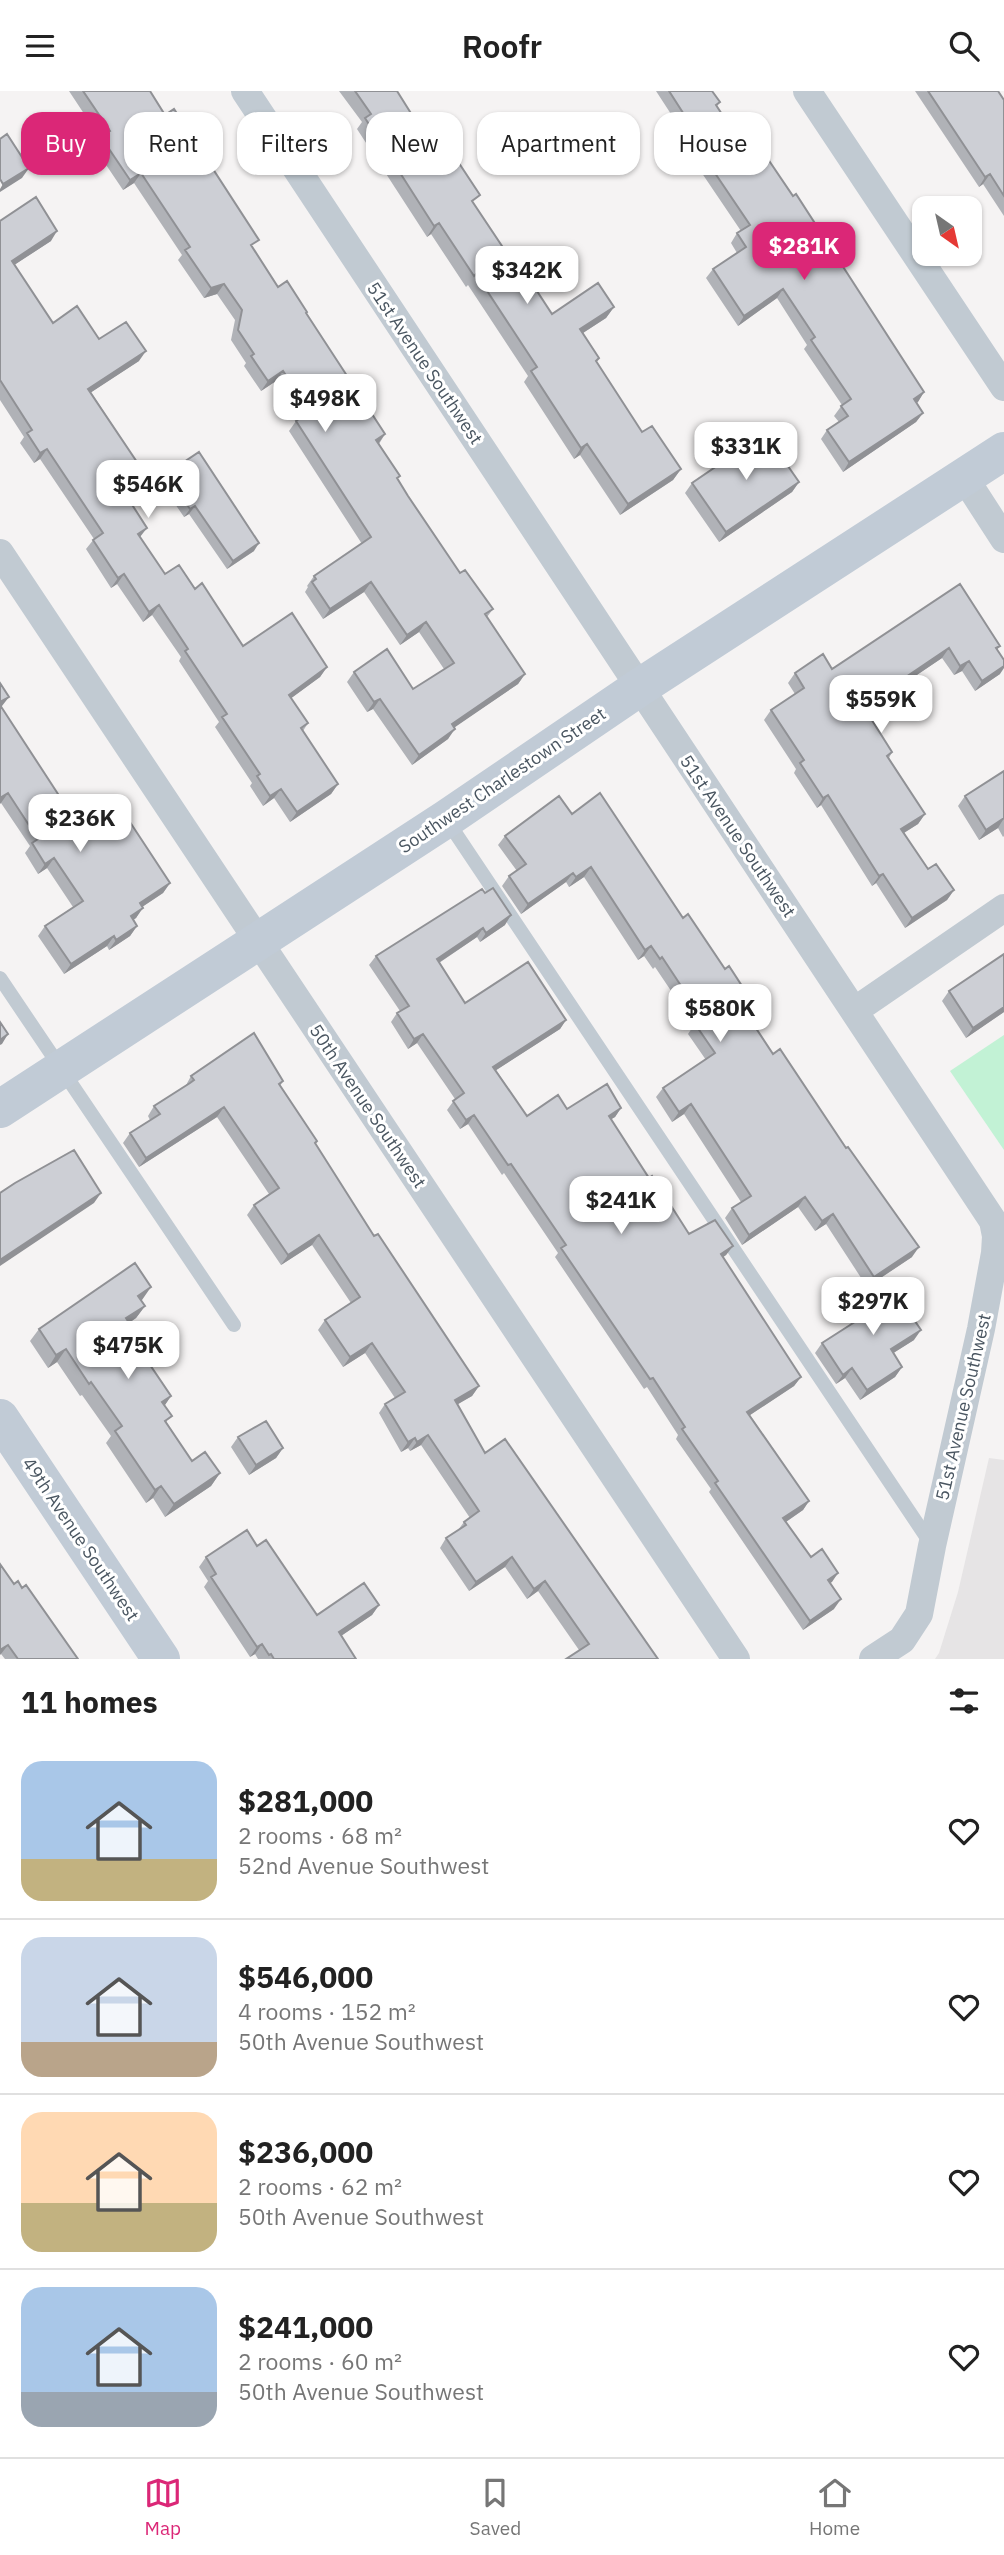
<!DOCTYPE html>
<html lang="en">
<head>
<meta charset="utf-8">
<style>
	body { margin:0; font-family:"IBM Plex Sans",sans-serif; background:#f6f6f6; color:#222; height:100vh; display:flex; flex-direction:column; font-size:26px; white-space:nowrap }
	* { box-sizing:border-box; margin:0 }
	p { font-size:23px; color:#767676 }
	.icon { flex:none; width:38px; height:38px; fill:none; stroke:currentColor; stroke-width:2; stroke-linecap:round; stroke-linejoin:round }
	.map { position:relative; height:1568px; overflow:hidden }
	.sheet { display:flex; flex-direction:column; background:#fff; flex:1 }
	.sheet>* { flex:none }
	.hud { position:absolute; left:21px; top:21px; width:962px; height:63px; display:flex; gap:14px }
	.needle { width:46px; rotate:146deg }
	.tools { position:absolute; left:912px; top:105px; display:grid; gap:14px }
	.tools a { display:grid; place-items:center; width:70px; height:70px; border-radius:14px; background:#fff; box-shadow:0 2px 5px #0004; font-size:35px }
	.price { position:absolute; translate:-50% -60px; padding:0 16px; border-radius:14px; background:#fff; color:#222; font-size:23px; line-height:46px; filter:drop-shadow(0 2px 4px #0008) }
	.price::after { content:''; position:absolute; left:50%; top:42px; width:21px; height:16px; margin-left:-10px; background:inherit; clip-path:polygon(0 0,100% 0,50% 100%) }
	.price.current { background:#db2777; color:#fff }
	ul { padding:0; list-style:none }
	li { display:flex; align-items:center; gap:21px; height:175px; padding:0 21px }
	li+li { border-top:2px solid #e0e0e0 }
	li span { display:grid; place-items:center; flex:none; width:196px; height:140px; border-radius:21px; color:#555 }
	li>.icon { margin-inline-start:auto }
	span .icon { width:84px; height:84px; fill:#fffc; stroke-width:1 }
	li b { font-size:30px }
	h2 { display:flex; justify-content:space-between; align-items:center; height:84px; padding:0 21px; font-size:30px }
	.tag { padding:0 24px; border-radius:21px; background:#fff; box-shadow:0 2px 5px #0004; font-size:24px; line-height:63px }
	.tag.current { background:#db2777; color:#fff }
	header { display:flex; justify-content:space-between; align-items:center; height:91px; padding:0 21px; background:#fff; font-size:32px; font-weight:600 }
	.tabs { display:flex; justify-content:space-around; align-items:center; height:98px; border-top:2px solid #e0e0e0; background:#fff; font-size:19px; color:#767676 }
	.tabs a { display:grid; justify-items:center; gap:4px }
	.tabs .current { color:#db2777 }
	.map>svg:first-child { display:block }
	.education { fill:#e6e4e5 }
	.park { fill:#c2f2d5 }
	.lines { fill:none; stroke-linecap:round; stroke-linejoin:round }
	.lane { stroke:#c1cad2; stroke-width:14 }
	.street { stroke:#c1cad2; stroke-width:28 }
	.secondary { stroke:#c1cbd6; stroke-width:38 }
	.wall { fill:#b0b2b7 }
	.shaded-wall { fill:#909195 }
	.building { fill:#cdcfd5; stroke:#909195; stroke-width:2 }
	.labels { text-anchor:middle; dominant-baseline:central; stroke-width:6; stroke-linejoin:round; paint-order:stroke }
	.street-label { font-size:18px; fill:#4a5661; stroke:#fff }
</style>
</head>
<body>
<header><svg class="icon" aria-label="menu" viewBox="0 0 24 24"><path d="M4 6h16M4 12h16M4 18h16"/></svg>Roofr<svg class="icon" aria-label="search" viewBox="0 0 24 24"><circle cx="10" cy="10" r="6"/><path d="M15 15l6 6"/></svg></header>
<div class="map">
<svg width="1004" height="1568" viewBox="0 0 1004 1568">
	<rect width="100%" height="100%" fill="#f5f3f3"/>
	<path class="education" d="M989,1367L1004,1369V1568H935L939,1562L958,1501Z"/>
	<path class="park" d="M1004,944V1059L950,980Z"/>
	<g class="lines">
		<path class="lane" d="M446,728L931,1453
			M0,887L234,1234"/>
		<path class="street" d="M245,0L993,1130L996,1145L995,1162L981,1238L932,1455L919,1523L902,1549L873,1568
			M807,0L1004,296
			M964,386L1004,448
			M0,462L736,1568
			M854,920L1004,817"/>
		<path class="secondary" d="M0,1018L446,728L640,596L1004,360
			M0,1327L161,1568"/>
	</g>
	<path class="wall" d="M69,0H150L278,196L307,221L306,223L385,343L379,353L400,385L398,388L408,405L460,482L493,518L487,526L525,583L518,593L454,636L448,648L412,674L373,618L367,621L347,591L354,581L413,598L444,578L419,541L400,554L364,501L323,528L305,501L308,496L307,495L314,485L362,453L289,340L296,330L301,326L276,290L261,300L244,275L246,272L231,249L235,229L217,203L204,207L178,169L182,164L134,92L123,99L94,56L100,47Z
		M339,0H397L434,59L474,113L514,173L552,223L614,216L606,227L583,242L599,267L596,271L642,341L681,378L673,389L620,424L580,364L574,368L524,291L528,285L468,194L466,196L431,143L427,146L357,38L362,31Z
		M656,0H712L720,11L717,15L742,54L924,301L917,312L923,322L916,331L843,381L821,348L827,339L839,331L834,325L842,314L804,258L807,254L777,207L738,235L706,187L713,178L737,162L731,152L737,142L741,140L691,66L695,60Z
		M915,0H998L1004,9V125L983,93L979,96Z
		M0,130L51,150L14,174L53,232L99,248L139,270L91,301L145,383L138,393L124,402L140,446L165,483L195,498L243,555L327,576L320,586L291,607L308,632L303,640L338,693L331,703L290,731L274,707L263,715L250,695L252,692L215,636L219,631L179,570L181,566L152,524L143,531L117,493L111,497L86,458L94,448L40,368L34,372L20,352L24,346L0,309Z
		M166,383L254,460L227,478L189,423L184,426L160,391Z
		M799,391L792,401L719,451L685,402L692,392Z
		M960,493L1000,555L997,559L1000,583L975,600L962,580L954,584L942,567L865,619L892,661L889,667L925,723L918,733L904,742L928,778L954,799L947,809L905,837L876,792L872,795L821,714L817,717L794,682L796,678L764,629L771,619L795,603L788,592L795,582L832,578Z
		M1,616L73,726L99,742L170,792L163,802L142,816L136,827L133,829L137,835L130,845L109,859L107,855L64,883L38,845L45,835L73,816L47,777L38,783L25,762L30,755L1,712Z
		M1004,680V745L1003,746L998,737L979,749L958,715L965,705Z
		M572,723L736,904L735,905L773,963L912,1166L867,1196L826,1133L815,1140L798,1116L742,1154L725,1127L732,1117L741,1111L684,1023L672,1031L656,1006L663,997L706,969L688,943L694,934L655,876L653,878L644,865L638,869L584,786L569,796L566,791L521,823L502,795L509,785L517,780L498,754L505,745Z
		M482,798L505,834L480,851L477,846L439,872L465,912L566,929L560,938L496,979L527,1025L567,1018L621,1017L615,1026L611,1028L649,1087L689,1143L733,1155L726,1164L723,1166L801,1286L794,1295L750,1324L809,1410L803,1419L786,1431L811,1466L838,1482L830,1492L834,1518L803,1539L709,1401L711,1398L676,1348L678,1344L647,1296L644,1298L555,1166L558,1162L504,1082L502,1084L468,1033L460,1038L447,1019L455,1008L417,952L408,958L391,931L397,922L400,920L369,874L376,865Z
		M949,900L1004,921L966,947L942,910Z
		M191,985L283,990L280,995L317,1050L315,1053L374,1145L479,1295L472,1305L457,1313L485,1362L658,1568L579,1559L538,1500L527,1508L505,1476L469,1500L440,1457L446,1447L458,1439L464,1431L470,1427L421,1354L410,1360L408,1357L401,1361L379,1322L385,1313L395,1307L365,1262L343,1276L318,1239L325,1229L351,1212L312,1154L281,1174L247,1124L254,1114L269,1103L217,1026L139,1076L123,1052L130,1042L150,1029L148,1025L154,1015L185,996Z
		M141,1209L145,1215L136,1227L129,1232L141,1261L171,1305L164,1315L167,1332L192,1370L220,1382L211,1395L165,1426L153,1407L146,1412L106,1352L111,1345L82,1304L80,1305L57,1271L48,1277L30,1250L39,1238Z
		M852,1213L914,1249L893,1262L902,1276L895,1286L860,1309L845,1287L836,1293L815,1262L822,1252L851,1233L845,1223Z
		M238,1346L283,1357L276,1367L249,1384L231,1356Z
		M257,1455L317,1524L379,1514L372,1524L341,1545L356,1568H258L255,1563L250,1566L204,1496L208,1490L199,1476L206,1466Z
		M14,1493L78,1568H5L1,1563Z"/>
	<path class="shaded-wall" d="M29,77L22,87L0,101V98L3,93Z
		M141,82L134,92L123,99L130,89Z
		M990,83L983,93L979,96L985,86Z
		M439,132L431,143L427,146L434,135Z
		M57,140L51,150L5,180L12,170Z
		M224,193L217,203L204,207L211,197Z
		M783,198L777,207L738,235L744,225Z
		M614,216L606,227L572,249L580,238Z
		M146,260L139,270L81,308L88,298Z
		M283,280L276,290L261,300L268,290Z
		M924,301L918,311L907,318L914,308Z
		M923,322L916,331L843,381L849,371Z
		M385,343L378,353L376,349Z
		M587,353L580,364L574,368L581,357Z
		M47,358L40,368L34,372L40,362Z
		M681,378L673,389L620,424L628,413Z
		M145,383L138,393L115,408L122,398Z
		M799,391L792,401L719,451L726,441Z
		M195,415L189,423L184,426L190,418Z
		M147,437L140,446L138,443Z
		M259,452L254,460L227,478L233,470Z
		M124,483L117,493L111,497L118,487Z
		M371,491L364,501L323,528L330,518Z
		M159,514L152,524L143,531L149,521Z
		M426,531L419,541L400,554L407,544Z
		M949,557L942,567L856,625L863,615Z
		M969,570L962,580L954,584L960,575Z
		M1004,575V577L1000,583L975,600L982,590Z
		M327,576L320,586L282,614L289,604Z
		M525,583L518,593L445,643L452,633Z
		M9,606L2,615L0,617V611Z
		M380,608L373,618L367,621L374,611Z
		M455,638L448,648L412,674L419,664Z
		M338,693L331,703L290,731L297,721Z
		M281,698L274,707L263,715L270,705Z
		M8,702L1,712L0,713V707Z
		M828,704L821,714L817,717L823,707Z
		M925,723L918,733L894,748L901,738Z
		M1004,727L998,737L979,749L986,739Z
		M54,767L47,777L38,783L45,773Z
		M591,776L584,786L569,796L576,786Z
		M573,782L566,791L521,823L528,813Z
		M883,783L876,792L872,795L879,785Z
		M170,792L163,802L133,822L140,812Z
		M954,799L947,809L905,837L912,827Z
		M143,817L136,827L124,835L131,825Z
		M511,824L505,834L480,851L486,842Z
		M137,835L130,845L109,859L116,849Z
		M483,837L477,846L431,877L437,868Z
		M114,845L107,855L64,883L71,873Z
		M651,855L644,865L638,869L645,859Z
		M742,895L736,904L725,911L732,901Z
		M1004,916V921L966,947L973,937Z
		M566,929L560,938L487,985L493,976Z
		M8,943L2,953L0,954V949Z
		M423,943L417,952L408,958L414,948Z
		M691,1013L684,1023L672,1031L679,1021Z
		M224,1016L217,1026L139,1076L146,1067Z
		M621,1017L615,1026L602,1034L609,1025Z
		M474,1024L468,1033L460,1038L466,1029Z
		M101,1102L94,1112L0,1175V1169Z
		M805,1106L798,1116L742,1154L749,1144Z
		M833,1123L826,1133L815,1140L822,1130Z
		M319,1144L312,1154L281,1174L288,1164Z
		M733,1155L726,1164L715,1172L721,1163Z
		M919,1156L912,1166L867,1196L874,1186Z
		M151,1196L142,1209L129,1217L138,1205Z
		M145,1215L136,1227L117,1240L126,1227Z
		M921,1239L914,1249L884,1268L891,1258Z
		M372,1252L365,1262L343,1276L350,1266Z
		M66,1258L57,1271L48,1277L56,1264Z
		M902,1276L895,1286L860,1309L867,1299Z
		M852,1277L845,1287L836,1293L843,1284Z
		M801,1286L794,1295L741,1330L747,1321Z
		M479,1295L472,1305L448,1319L455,1309Z
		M171,1305L163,1317L162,1311Z
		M428,1344L421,1354L410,1360L417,1351Z
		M415,1347L408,1357L401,1361L408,1351Z
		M283,1357L276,1367L249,1384L256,1374Z
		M220,1382L211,1395L165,1426L174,1413Z
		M161,1395L153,1407L146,1412L155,1399Z
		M809,1410L803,1419L777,1437L783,1427Z
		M512,1466L505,1476L469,1500L476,1491Z
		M838,1482L832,1491L821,1498L828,1489Z
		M545,1490L538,1500L527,1508L534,1498Z
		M841,1508L834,1518L803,1539L810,1530Z
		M379,1514L372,1524L332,1551L339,1541Z
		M262,1553L255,1563L250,1566L257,1556Z
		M8,1554L1,1563L0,1564V1559Z"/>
	<path class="building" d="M83,0H150L165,24L174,18L259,149L251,154L278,196L287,190L307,221L306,222L385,343L376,349L400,385L397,387L408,405L460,482L465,479L493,518L485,523L525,583L452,633L455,638L419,664L380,608L374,611L354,581L387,558L413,598L454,572L426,531L407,544L371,491L330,518L312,491L316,488L314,485L371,446L296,330L310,320L283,280L268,290L251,265L254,263L238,239L242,219L224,193L211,197L185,159L190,156L141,82L130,89L101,46L110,40Z
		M355,0H397L434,59L447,54L480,104L472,110L514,173L518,171L552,223L598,192L614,216L580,238L599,267L596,270L642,341L652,335L681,378L628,413L587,353L581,357L531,280L537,276L476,183L474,185L439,132L434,135L365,27L371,23Z
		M669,0H712L720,11L716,14L742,54L753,46L793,105L796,103L924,301L914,308L923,322L849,371L827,339L848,325L841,315L851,308L811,249L815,246L783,198L744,225L713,178L746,156L737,142L750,134L698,57L703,53Z
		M928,0H998L1004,9V105L990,83L985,86Z
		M7,43L29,77L3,93L0,88V48Z
		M36,106L57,140L12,170L53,232L77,215L99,248L126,231L146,260L88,298L145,383L122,398L147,437L138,443L165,483L179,474L195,498L202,492L243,555L292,522L327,576L289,604L308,632L301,637L338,693L297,721L281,698L270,705L257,685L260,683L222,626L227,623L185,560L188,558L159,514L149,521L124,483L118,487L93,449L103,442L47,358L40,362L27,342L32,339L0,289V130Z
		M765,342L799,391L726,441L692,392Z
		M199,361L259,452L233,470L195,415L190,418L166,383Z
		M960,493L1000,555L996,557L1004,569V575L982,590L969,570L960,575L949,557L863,615L892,661L887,665L925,723L901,738L928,778L936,773L954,799L912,827L883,783L879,785L828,704L823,707L800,672L804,669L771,619L804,597L795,582L823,563L832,578Z
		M0,592L9,606L0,611Z
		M0,614L73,726L84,719L99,742L126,725L170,792L140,812L143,817L131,825L137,835L116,849L114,845L71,873L45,835L83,810L54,767L45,773L32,752L38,748L8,702L0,707Z
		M1004,680V727L986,739L965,705Z
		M600,702L683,827L688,823L725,878L729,875L742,895L732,901L773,963L780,958L846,1057L848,1056L919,1156L874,1186L833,1123L822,1130L805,1106L749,1144L732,1117L751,1105L691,1013L679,1021L663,997L715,962L695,933L703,928L662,866L660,868L651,855L645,859L591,776L576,786L573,782L528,813L509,785L526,773L505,745L559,705L572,723Z
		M493,797L511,824L486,842L483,837L437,868L465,912L528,871L566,929L493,976L527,1025L558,1004L567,1018L607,993L621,1017L609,1025L649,1087L652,1085L689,1143L715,1129L733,1155L721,1163L801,1286L747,1321L809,1410L783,1427L811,1466L822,1458L838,1482L828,1489L841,1508L810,1530L715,1392L718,1390L682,1338L685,1336L653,1287L650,1288L561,1157L566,1154L511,1073L508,1074L474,1024L466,1029L453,1010L464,1002L423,943L414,948L397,922L409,915L376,865L482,798L485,802Z
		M1004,863V916L973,937L949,900Z
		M0,931L8,943L0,949Z
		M254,942L283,990L279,993L317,1050L315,1052L374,1145L378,1143L479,1295L455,1309L485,1362L505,1348L658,1568H566L589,1553L545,1490L534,1498L512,1466L476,1491L446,1447L466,1434L464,1431L479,1420L428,1344L417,1351L415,1347L408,1351L385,1313L405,1301L372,1252L350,1266L325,1229L360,1206L319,1144L288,1164L254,1114L279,1097L224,1016L146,1067L130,1042L160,1023L154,1015L190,992L194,989L191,985Z
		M74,1059L101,1102L0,1169V1102L15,1092Z
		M135,1172L151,1196L138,1205L145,1215L126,1227L145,1256L140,1259L171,1305L162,1311L172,1325L165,1330L192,1370L205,1361L220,1382L174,1413L161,1395L155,1399L115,1340L122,1335L91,1291L89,1293L66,1258L56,1264L39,1238Z
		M887,1189L921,1239L891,1258L902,1276L867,1299L852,1277L843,1284L822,1252L861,1227L852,1213Z
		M266,1330L283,1357L256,1374L238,1346Z
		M247,1439L257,1455L266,1449L317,1524L364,1492L379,1514L339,1541L356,1568H274L271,1563L269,1564L262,1553L257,1556L211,1486L216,1483L206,1466Z
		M0,1473L14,1493L18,1490L22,1497L26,1494L78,1568H18L8,1554L0,1559Z"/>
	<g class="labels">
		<g class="street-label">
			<text transform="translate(425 272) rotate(56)">51st Avenue Southwest</text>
			<text transform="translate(502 689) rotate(-34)">Southwest Charlestown Street</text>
			<text transform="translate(738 745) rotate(56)">51st Avenue Southwest</text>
			<text transform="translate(368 1015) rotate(56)">50th Avenue Southwest</text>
			<text transform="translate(963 1316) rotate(-77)">51st Avenue Southwest</text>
			<text transform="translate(81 1448) rotate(56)">49th Avenue Southwest</text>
		</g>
	</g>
</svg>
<div class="tools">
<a><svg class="needle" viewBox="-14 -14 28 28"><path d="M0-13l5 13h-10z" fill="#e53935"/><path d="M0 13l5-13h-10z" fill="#767676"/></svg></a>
</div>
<b class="price current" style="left:804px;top:191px">$281K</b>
<b class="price" style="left:527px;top:215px">$342K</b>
<b class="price" style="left:325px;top:343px">$498K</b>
<b class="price" style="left:746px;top:391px">$331K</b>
<b class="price" style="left:148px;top:429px">$546K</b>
<b class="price" style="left:881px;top:644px">$559K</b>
<b class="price" style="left:80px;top:763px">$236K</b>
<b class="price" style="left:720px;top:953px">$580K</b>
<b class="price" style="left:621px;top:1145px">$241K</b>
<b class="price" style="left:873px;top:1246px">$297K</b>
<b class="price" style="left:128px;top:1290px">$475K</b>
<div class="hud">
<a class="tag current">Buy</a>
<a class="tag">Rent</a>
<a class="tag">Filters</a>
<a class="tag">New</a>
<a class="tag">Apartment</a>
<a class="tag">House</a>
</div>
</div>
<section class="sheet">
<h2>11 homes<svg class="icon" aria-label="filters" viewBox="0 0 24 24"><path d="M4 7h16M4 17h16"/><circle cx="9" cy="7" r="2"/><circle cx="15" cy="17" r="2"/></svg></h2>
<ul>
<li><span style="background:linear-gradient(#a9c7e8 70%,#c2b280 0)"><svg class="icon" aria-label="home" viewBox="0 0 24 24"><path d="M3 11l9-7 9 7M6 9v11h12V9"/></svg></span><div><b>$281,000</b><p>2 rooms · 68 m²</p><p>52nd Avenue Southwest</p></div><svg class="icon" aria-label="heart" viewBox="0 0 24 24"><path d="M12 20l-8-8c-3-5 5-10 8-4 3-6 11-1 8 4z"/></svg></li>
<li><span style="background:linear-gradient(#c9d6e8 75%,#b9a48a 0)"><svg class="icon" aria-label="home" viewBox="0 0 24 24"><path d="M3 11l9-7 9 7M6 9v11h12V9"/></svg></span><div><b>$546,000</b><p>4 rooms · 152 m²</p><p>50th Avenue Southwest</p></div><svg class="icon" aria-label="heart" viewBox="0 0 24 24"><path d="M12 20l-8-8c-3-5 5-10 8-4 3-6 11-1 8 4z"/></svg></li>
<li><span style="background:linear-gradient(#ffd9b3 65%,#c2b280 0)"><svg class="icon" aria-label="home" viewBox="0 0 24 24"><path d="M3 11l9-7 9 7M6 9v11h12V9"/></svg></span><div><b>$236,000</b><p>2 rooms · 62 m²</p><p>50th Avenue Southwest</p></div><svg class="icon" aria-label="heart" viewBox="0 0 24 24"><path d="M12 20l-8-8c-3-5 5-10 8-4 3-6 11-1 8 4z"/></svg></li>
<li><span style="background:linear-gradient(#a9c7e8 75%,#9aa5b1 0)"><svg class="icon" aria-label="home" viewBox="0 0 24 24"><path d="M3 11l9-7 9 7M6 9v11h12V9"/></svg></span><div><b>$241,000</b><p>2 rooms · 60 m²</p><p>50th Avenue Southwest</p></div><svg class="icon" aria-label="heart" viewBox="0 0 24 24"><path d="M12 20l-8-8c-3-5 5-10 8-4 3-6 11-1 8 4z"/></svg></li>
</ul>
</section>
<nav class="tabs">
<a class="current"><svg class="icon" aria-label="map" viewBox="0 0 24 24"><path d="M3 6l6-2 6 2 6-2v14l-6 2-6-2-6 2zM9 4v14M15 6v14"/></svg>Map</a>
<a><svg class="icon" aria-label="saved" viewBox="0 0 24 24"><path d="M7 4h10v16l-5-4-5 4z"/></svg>Saved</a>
<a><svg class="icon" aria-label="home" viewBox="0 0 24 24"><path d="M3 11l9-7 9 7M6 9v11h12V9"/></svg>Home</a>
</nav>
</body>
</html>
